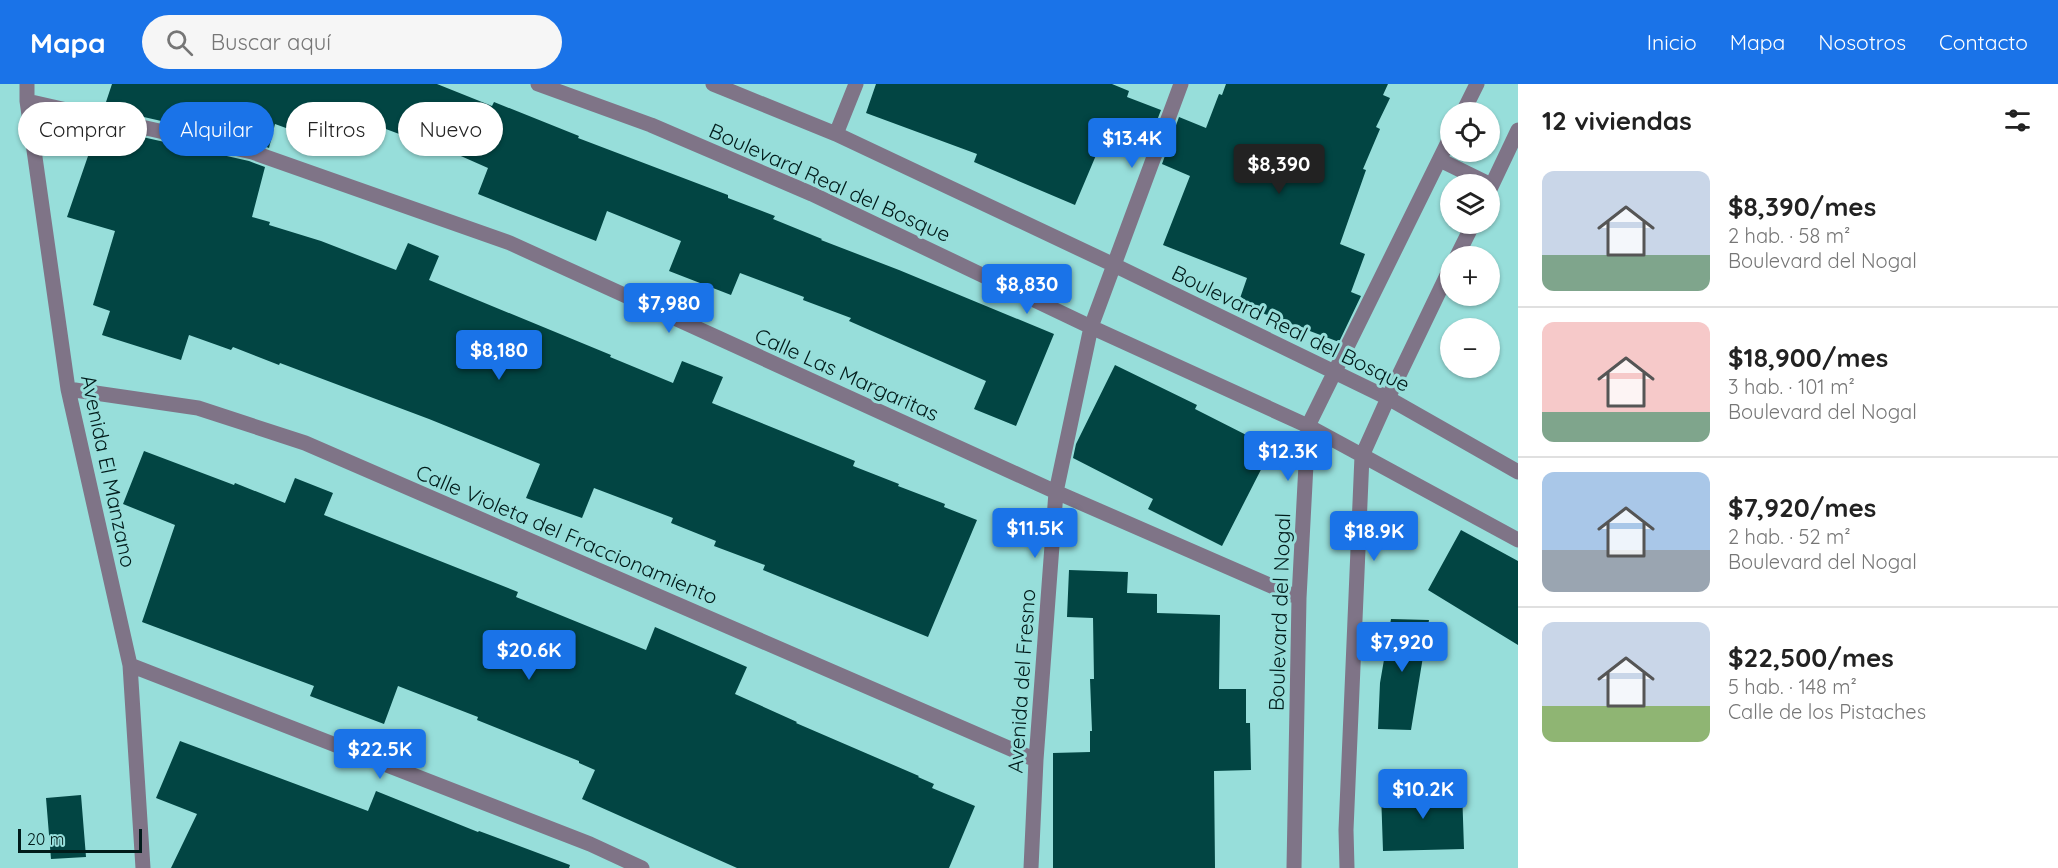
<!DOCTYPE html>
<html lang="es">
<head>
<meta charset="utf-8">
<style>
	body { margin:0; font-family:Quicksand,sans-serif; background:#f6f6f6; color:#222; height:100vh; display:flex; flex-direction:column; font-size:22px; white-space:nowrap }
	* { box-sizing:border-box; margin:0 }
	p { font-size:20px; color:#767676 }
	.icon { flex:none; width:33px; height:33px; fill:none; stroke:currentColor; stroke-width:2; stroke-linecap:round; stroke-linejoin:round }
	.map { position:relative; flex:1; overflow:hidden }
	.side { display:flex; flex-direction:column; background:#fff; width:540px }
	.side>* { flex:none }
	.guide { position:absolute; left:18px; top:18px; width:570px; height:54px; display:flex; gap:12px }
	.controls { position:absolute; left:1440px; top:18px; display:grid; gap:12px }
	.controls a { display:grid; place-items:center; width:60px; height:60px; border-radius:50%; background:#fff; box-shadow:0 2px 4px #0004; font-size:30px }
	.scale { position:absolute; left:18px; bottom:15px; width:124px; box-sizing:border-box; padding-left:6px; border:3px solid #001b1a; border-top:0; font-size:16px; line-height:21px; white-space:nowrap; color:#001b1a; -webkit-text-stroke:4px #97deda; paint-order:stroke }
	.price { position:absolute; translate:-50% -51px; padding:0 14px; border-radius:6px; background:#1a73e8; color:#fff; font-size:20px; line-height:39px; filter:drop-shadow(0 2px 3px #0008) }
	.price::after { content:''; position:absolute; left:50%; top:36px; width:18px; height:14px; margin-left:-9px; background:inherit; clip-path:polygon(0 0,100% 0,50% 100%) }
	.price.active { background:#222; color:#fff }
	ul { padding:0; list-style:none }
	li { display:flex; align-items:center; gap:18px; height:150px; padding:0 24px }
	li+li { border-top:2px solid #e0e0e0 }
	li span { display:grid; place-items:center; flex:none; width:168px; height:120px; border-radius:12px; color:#555 }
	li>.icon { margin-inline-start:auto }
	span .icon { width:72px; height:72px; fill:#fffc; stroke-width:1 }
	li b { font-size:26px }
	h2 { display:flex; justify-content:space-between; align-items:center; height:72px; padding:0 24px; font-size:26px }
	.chip { padding:0 21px; border-radius:27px; background:#fff; box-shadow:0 2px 4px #0004; font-size:21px; line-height:54px }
	.chip.active { background:#1a73e8; color:#fff }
	header { display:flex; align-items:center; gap:36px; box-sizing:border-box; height:84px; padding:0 30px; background:#1a73e8; color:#fff }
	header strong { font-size:28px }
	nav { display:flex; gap:33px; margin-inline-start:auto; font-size:21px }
	.search { width:420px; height:54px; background:#f6f6f6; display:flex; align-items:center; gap:15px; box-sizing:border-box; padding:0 21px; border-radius:33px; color:#767676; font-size:22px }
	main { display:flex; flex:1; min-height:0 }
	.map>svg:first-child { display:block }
	.building { fill:#024543 }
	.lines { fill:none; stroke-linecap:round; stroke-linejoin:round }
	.minor { stroke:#7f7487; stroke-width:15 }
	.labels { text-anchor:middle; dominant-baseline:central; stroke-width:6; stroke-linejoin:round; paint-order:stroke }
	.street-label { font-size:21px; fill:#001b1a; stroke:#97deda }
</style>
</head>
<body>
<header>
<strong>Mapa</strong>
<div class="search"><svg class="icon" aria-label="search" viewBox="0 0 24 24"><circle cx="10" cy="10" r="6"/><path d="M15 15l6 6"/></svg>Buscar aquí</div>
<nav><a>Inicio</a><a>Mapa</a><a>Nosotros</a><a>Contacto</a></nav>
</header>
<main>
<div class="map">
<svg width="1518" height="784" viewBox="0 0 1518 784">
	<rect width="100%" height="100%" fill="#97deda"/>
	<path class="building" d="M112,0H437L492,22L494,18L579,52L578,54L728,111V114L775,132L773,135L822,155L821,156L899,186L1054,250L1016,342L974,325L986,297L849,237L851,234L803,216L804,213L740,189L731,211L669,187L681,157L607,127L596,157L478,110L488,84L411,50L410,54L367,38L365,41L341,32L332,57L309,48L308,52L275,40L269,64L254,58L104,24Z
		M876,0H1112L1129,7L1127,13L1161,26L1143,73L1102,57L1075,121L974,78L977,70L866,29Z
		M1226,0H1388L1383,11L1390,14L1376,43L1380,45L1363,85L1366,86L1340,160L1365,170L1351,208L1361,212L1339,258L1238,220L1247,194L1163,161L1190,92L1162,80L1179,33L1206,44L1219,10L1222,11Z
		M98,43L249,77L265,83L252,133L270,138L269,141L321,157L396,186L408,159L439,172L429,196L611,271L610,273L673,299L682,277L723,293L712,319L855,377L853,382L899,400L898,402L945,420L944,423L977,436L928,553L763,486L765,481L714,462L716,457L671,439L673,434L594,404L582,434L526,414L540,380L429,335L280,279L279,281L233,263L231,266L189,251L181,276L102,251L110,227L93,221L115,147L67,133Z
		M1115,281L1197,321L1195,325L1272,364L1222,462L1148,425L1153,415L1073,374L1076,360Z
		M144,367L234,401L235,399L285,419L295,394L333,409L324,431L518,508L516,513L646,566L655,543L747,583L735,610L797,638L796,639L919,692L918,693L934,700L932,704L975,722L949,784H737L582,715L595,686L579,679V677L477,636L478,633L398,602L384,640L310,612L314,602L142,538L175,441L123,420Z
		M1461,446L1518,477V561L1428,506Z
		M1069,486L1128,488L1127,509L1157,510V529L1220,531L1219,605H1246V639H1250L1251,686L1214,687L1215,784H1053V669L1090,668V647H1092L1090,595H1094L1093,534L1067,533Z
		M1391,535L1429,536L1411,646L1378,645L1380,599Z
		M180,657L368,727L376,707L478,748L479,747L570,781L569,784H171L197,730L156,714Z
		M1462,705L1464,765L1383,767L1381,708Z
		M81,711L86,773L51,775L46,714Z"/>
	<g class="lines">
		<path class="minor" d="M27,0V17L68,305L130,581L143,784
			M538,0L651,41L812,110L1091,243L1308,342L1518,456
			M713,0L836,50L1114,181L1388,314L1518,388
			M27,17L252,68L510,159L1056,408L1299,514
			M1463,28L1477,0
			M836,50L856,0
			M1440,76L1489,100
			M1490,105L1518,46
			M1457,172L1473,140
			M68,305L198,324L305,359L1036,676
			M130,581L590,760L642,784
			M1031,784L1036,676L1056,408L1091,243L1181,0
			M1294,784L1299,514L1308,342L1450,54
			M1347,784L1346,746L1362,372L1388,314L1450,185"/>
	</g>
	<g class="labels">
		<g class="street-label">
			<text transform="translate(830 98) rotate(24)">Boulevard Real del Bosque</text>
			<text transform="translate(1291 244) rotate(26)">Boulevard Real del Bosque</text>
			<text transform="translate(847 290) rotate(24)">Calle Las Margaritas</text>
			<text transform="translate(109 387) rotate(78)">Avenida El Manzano</text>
			<text transform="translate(567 450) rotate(23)">Calle Violeta del Fraccionamiento</text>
			<text transform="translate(1279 528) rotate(-88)">Boulevard del Nogal</text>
			<text transform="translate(1021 597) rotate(-86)">Avenida del Fresno</text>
		</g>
	</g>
</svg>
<div class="controls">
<a><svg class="icon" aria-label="locate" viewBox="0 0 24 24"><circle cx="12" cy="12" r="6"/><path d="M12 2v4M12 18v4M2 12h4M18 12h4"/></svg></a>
<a><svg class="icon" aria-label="layers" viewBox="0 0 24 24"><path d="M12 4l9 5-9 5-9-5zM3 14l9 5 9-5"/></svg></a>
<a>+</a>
<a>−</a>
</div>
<div class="scale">20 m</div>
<b class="price" style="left:1132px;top:85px">$13.4K</b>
<b class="price active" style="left:1279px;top:111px">$8,390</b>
<b class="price" style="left:1027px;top:231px">$8,830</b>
<b class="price" style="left:669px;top:250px">$7,980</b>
<b class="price" style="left:499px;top:297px">$8,180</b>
<b class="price" style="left:1288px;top:398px">$12.3K</b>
<b class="price" style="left:1035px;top:475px">$11.5K</b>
<b class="price" style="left:1374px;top:478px">$18.9K</b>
<b class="price" style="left:1402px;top:589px">$7,920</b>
<b class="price" style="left:529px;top:597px">$20.6K</b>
<b class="price" style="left:380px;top:696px">$22.5K</b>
<b class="price" style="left:1423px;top:736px">$10.2K</b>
<div class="guide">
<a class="chip">Comprar</a>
<a class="chip active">Alquilar</a>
<a class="chip">Filtros</a>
<a class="chip">Nuevo</a>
</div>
</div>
<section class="side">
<h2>12 viviendas<svg class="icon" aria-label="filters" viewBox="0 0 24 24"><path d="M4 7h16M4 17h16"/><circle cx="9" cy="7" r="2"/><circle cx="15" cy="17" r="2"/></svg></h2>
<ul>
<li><span style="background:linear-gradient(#c9d6e8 70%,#7fa58c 0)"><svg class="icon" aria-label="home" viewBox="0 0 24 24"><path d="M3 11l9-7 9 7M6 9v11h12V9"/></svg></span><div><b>$8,390/mes</b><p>2 hab. · 58 m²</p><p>Boulevard del Nogal</p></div></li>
<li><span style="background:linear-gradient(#f6c9c9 75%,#7fa58c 0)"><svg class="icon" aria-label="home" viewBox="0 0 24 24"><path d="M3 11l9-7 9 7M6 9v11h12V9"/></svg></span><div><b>$18,900/mes</b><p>3 hab. · 101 m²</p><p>Boulevard del Nogal</p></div></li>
<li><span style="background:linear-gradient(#a9c7e8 65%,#9aa5b1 0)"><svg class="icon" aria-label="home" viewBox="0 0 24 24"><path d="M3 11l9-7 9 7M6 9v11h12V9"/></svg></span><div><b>$7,920/mes</b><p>2 hab. · 52 m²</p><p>Boulevard del Nogal</p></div></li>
<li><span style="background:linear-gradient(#c9d6e8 70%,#8fb573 0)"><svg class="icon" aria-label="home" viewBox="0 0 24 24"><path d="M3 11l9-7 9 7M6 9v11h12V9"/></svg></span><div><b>$22,500/mes</b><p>5 hab. · 148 m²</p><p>Calle de los Pistaches</p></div></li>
</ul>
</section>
</main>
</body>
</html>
